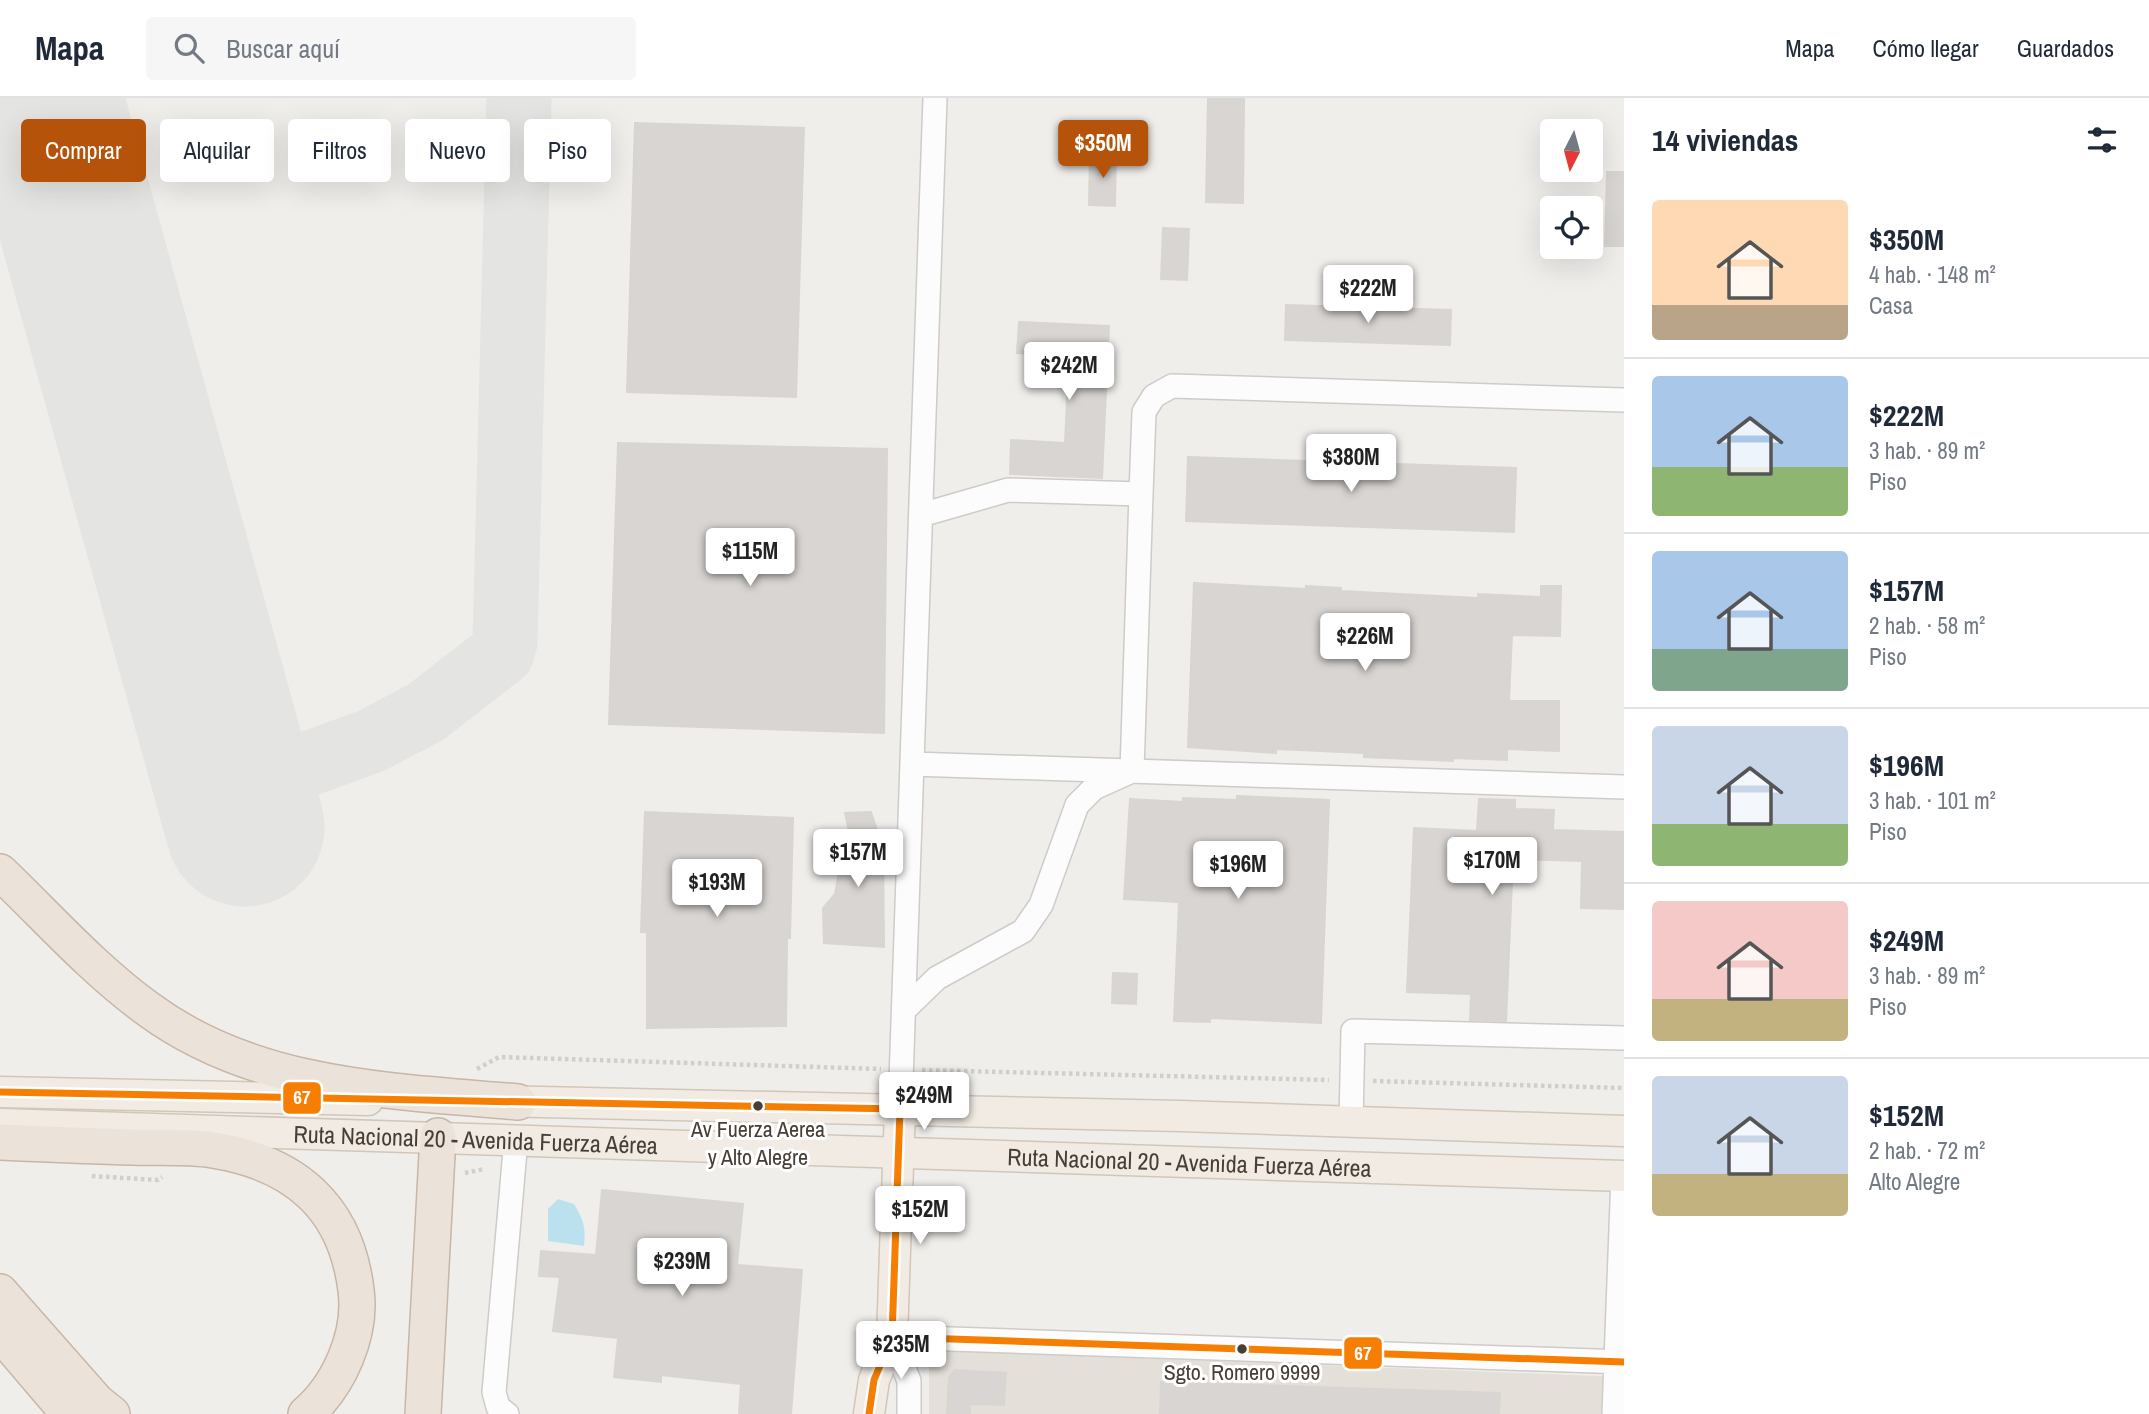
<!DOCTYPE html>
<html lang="es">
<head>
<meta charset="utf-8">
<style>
	body { margin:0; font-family:"Archivo Narrow",sans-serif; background:#f6f6f7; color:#1f2937; height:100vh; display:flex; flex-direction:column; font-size:26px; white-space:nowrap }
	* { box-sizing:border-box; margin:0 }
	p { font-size:23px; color:#747a83 }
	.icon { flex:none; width:38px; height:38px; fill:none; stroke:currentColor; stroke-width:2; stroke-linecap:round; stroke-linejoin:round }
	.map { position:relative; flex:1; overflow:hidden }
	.side { display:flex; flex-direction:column; background:#fff; width:525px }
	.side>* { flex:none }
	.top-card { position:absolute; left:21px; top:21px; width:665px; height:63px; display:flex; gap:14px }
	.needle { width:46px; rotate:186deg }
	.buttons { position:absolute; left:1540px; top:21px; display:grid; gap:14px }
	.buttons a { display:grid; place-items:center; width:63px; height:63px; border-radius:7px; background:#fff; box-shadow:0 7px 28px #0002; font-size:35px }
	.price { position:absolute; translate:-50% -60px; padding:0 16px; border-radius:7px; background:#fff; color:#222; font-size:23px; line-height:46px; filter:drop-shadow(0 2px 4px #0008) }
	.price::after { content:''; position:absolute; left:50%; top:42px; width:21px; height:16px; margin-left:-10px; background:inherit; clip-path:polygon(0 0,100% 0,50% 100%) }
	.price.on { background:#b45309; color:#fff }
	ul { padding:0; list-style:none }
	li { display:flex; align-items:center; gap:21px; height:175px; padding:0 28px }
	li+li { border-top:2px solid #e0e1e3 }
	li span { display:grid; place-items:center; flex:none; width:196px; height:140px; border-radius:7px; color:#555 }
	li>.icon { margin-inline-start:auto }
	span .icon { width:84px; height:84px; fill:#fffc; stroke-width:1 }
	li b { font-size:30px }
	h2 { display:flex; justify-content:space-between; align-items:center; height:84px; padding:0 28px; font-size:30px }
	.chip { padding:0 24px; border-radius:7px; background:#fff; box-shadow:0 7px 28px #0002; font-size:24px; line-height:63px }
	.chip.on { background:#b45309; color:#fff }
	header { display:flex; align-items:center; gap:42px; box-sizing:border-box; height:98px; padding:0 35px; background:#fff; border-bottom:2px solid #e0e1e3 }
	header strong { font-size:33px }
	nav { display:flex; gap:38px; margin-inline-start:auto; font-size:24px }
	.search { width:490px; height:63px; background:#f6f6f7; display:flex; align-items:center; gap:18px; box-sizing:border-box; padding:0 24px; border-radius:7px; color:#747a83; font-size:26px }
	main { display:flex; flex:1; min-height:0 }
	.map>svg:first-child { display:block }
	.residential { fill:#e4dfd8 }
	.water { fill:#bce1ee }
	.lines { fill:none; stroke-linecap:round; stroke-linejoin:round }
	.taxiway { stroke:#e4e4e2; stroke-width:65 }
	.runway { stroke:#e4e4e2; stroke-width:159 }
	.building { fill:#d8d5d2; stroke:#d9d5d0; stroke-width:2 }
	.minor-casing { stroke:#cecbc8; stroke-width:26 }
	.major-casing { stroke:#d2c6b8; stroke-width:33 }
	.highway-casing { stroke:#c8b6a6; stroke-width:38 }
	.path { stroke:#d1cecb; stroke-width:4.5; stroke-dasharray:3.5 3.5; stroke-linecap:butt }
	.minor { stroke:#fdfcfc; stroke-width:23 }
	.major { stroke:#f1ebe4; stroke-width:30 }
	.highway { stroke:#ebe3da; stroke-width:35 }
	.bus-1-casing { stroke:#fff; stroke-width:12 }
	.bus-1 { stroke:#f67e03; stroke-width:7 }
	.bus-dot { fill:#473e36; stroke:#fff; stroke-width:2.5 }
	.labels { text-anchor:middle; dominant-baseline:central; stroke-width:6; stroke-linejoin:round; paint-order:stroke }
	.bus-label { font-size:22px; fill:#473e36; stroke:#fff }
	.street-label { font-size:24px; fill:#473e36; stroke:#fff }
	.line-badge { stroke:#fff; stroke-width:2.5 }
	.badge-label { font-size:19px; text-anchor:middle; font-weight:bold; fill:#fff }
</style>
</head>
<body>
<header>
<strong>Mapa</strong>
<div class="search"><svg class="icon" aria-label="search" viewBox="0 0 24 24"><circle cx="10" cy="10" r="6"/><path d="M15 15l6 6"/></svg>Buscar aquí</div>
<nav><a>Mapa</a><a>Cómo llegar</a><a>Guardados</a></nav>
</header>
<main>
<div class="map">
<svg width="1624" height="1316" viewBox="0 0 1624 1316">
	<rect width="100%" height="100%" fill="#f0eeeb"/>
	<path class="residential" d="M929,1252L1624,1279V1316H929Z"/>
	<path class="water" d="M558,1101L574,1106C583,1121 586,1129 584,1148L548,1143V1111Z"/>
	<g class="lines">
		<path class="taxiway" d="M234,693L371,643L426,614L502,555L505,544L519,0"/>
		<path class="runway" d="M43,0L245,729"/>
	</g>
	<path class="building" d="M1208,0H1244L1243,105L1206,104Z
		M635,25L804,30L796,299L627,294Z
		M1090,57H1116L1115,108L1089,107Z
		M1607,74H1624V148H1605Z
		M1163,130L1189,131L1187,182L1161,181Z
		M1286,207L1451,212L1450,247L1285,242Z
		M1019,224L1109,228L1102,380L1010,376L1011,342L1065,345L1069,257L1017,255Z
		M618,345L887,351L884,635L609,626Z
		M1188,359L1516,370L1514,434L1186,423Z
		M1194,485L1306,491V488L1341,490V493L1478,500V496L1541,499V488H1561L1560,538L1512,537L1509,603H1559V653L1507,651V662L1453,660V663L1364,659V655L1276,651V655L1188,649Z
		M1237,698L1329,702L1321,925L1210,920V924L1174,923L1179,804L1124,801L1130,701L1183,704V700L1237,702Z
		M1479,701L1515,702V711L1554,712L1553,732L1624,734V811L1581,810L1582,763L1513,761L1506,923L1470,922L1471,896L1407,894L1414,730L1477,733Z
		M645,714L793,720L790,840H787L786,928L647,930V834H641Z
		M871,714L883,751L884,849L824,845L823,810L835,796L842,757L850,738L845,715Z
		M1113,875L1137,876L1136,906L1112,905Z
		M602,1092L743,1106L737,1167L802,1172L791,1316H739L741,1286L661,1277V1284L614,1279L618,1240L553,1233L560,1179L539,1178L541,1153L596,1157Z
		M955,1272L1006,1275L1004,1307L970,1306V1316H947L949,1279Z
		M1161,1284L1500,1295L1499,1316H1160Z"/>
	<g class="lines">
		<defs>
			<path id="minor" d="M1141,396L1144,314L1154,298L1172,288L1624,302
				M912,666L1624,689
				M904,912L937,880L1023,833L1041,807L1077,707L1094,690L1132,673L1141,396L1008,392L921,417
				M900,1011L935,0
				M1351,1024L1353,933L1624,940
				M507,1316L498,1309L494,1294L516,1041
				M909,1316V1283L892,1239L1624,1264
				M1614,1316L1623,1078"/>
			<g id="major">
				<path d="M0,994L368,1002"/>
				<path d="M494,1003L1180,1018L1624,1033"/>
				<path id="s1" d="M0,1026L1624,1078"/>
				<path d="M869,1316L874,1282L892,1239L900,1011"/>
			</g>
			<path id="highway" d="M0,774C48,820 94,872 148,911C255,990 391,993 518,1004
				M0,1044C44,1046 89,1048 133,1049C159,1050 188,1048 213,1052C295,1065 346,1109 356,1192C362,1236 339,1288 306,1316
				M0,1194L97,1304L112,1316
				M0,1235L69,1316
				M423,1316L438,1038"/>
		</defs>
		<use href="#minor" class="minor-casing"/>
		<use href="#major" class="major-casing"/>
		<use href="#highway" class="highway-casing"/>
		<path class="path" d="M477,971L499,959L881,971
			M922,972L1329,982
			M1373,983L1624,990
			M465,1075L484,1071
			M92,1078L158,1082L162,1079"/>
		<use href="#minor" class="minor"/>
		<use href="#major" class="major"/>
		<use href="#highway" class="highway"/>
		<defs>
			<path id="bus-1" d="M0,994L900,1011L892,1239L874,1282L869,1316
				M892,1239L1624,1264"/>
		</defs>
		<use href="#bus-1" class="bus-1-casing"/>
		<use href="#bus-1" class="bus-1"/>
	</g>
	<g class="bus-dot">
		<circle cx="758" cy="1008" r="6"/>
		<circle cx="1242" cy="1251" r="6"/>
	</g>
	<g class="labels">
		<g class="bus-label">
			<text x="758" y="1031">Av Fuerza Aerea<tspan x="758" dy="28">y Alto Alegre</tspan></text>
			<text x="1242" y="1274">Sgto. Romero 9999</text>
		</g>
		<g class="street-label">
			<text stroke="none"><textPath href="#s1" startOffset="476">Ruta Nacional 20 - Avenida Fuerza Aérea</textPath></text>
			<text stroke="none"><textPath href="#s1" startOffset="1190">Ruta Nacional 20 - Avenida Fuerza Aérea</textPath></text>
		</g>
	</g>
	<g class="line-badge">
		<rect x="282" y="983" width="40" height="34" rx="7" fill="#f67e03"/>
		<rect x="1343" y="1238" width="40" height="34" rx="7" fill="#f67e03"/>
	</g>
	<g class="badge-label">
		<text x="302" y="1006">67</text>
		<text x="1363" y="1262">67</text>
	</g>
</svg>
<div class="buttons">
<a><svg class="needle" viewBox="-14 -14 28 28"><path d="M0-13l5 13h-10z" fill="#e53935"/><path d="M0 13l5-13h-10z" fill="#747a83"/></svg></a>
<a><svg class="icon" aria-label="locate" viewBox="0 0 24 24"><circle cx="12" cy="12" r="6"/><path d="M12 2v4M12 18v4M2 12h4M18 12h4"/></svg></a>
</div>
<b class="price on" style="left:1103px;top:82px">$350M</b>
<b class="price" style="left:1368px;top:227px">$222M</b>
<b class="price" style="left:1069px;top:304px">$242M</b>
<b class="price" style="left:1351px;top:396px">$380M</b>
<b class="price" style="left:750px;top:490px">$115M</b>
<b class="price" style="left:1365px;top:575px">$226M</b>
<b class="price" style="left:858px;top:791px">$157M</b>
<b class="price" style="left:1492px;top:799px">$170M</b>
<b class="price" style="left:1238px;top:803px">$196M</b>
<b class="price" style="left:717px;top:821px">$193M</b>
<b class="price" style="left:924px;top:1034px">$249M</b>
<b class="price" style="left:920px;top:1148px">$152M</b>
<b class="price" style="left:682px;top:1200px">$239M</b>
<b class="price" style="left:901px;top:1283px">$235M</b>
<div class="top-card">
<a class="chip on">Comprar</a>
<a class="chip">Alquilar</a>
<a class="chip">Filtros</a>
<a class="chip">Nuevo</a>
<a class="chip">Piso</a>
</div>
</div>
<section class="side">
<h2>14 viviendas<svg class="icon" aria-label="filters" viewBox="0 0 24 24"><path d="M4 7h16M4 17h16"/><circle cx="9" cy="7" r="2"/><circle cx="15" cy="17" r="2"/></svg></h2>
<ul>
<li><span style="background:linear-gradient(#ffd9b3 75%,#b9a48a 0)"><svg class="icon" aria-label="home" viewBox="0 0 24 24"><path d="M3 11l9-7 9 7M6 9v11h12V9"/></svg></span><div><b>$350M</b><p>4 hab. · 148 m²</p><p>Casa</p></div></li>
<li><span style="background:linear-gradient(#a9c7e8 65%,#8fb573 0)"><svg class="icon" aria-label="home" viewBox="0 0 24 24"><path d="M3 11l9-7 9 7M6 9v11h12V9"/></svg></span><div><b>$222M</b><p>3 hab. · 89 m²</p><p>Piso</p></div></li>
<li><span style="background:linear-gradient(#a9c7e8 70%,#7fa58c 0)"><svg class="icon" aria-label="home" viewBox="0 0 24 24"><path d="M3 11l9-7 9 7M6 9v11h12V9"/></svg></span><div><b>$157M</b><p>2 hab. · 58 m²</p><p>Piso</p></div></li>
<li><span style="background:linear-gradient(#c9d6e8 70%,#8fb573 0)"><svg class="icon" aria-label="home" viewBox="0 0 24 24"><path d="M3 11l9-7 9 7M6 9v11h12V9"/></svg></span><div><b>$196M</b><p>3 hab. · 101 m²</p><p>Piso</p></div></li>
<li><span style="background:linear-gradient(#f6c9c9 70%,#c2b280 0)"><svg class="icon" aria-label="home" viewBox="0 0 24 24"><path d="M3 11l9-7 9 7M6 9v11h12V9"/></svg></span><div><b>$249M</b><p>3 hab. · 89 m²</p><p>Piso</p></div></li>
<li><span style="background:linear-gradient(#c9d6e8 70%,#c2b280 0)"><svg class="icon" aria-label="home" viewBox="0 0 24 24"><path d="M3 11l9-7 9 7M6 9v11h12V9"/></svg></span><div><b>$152M</b><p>2 hab. · 72 m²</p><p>Alto Alegre</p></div></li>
</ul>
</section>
</main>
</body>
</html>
